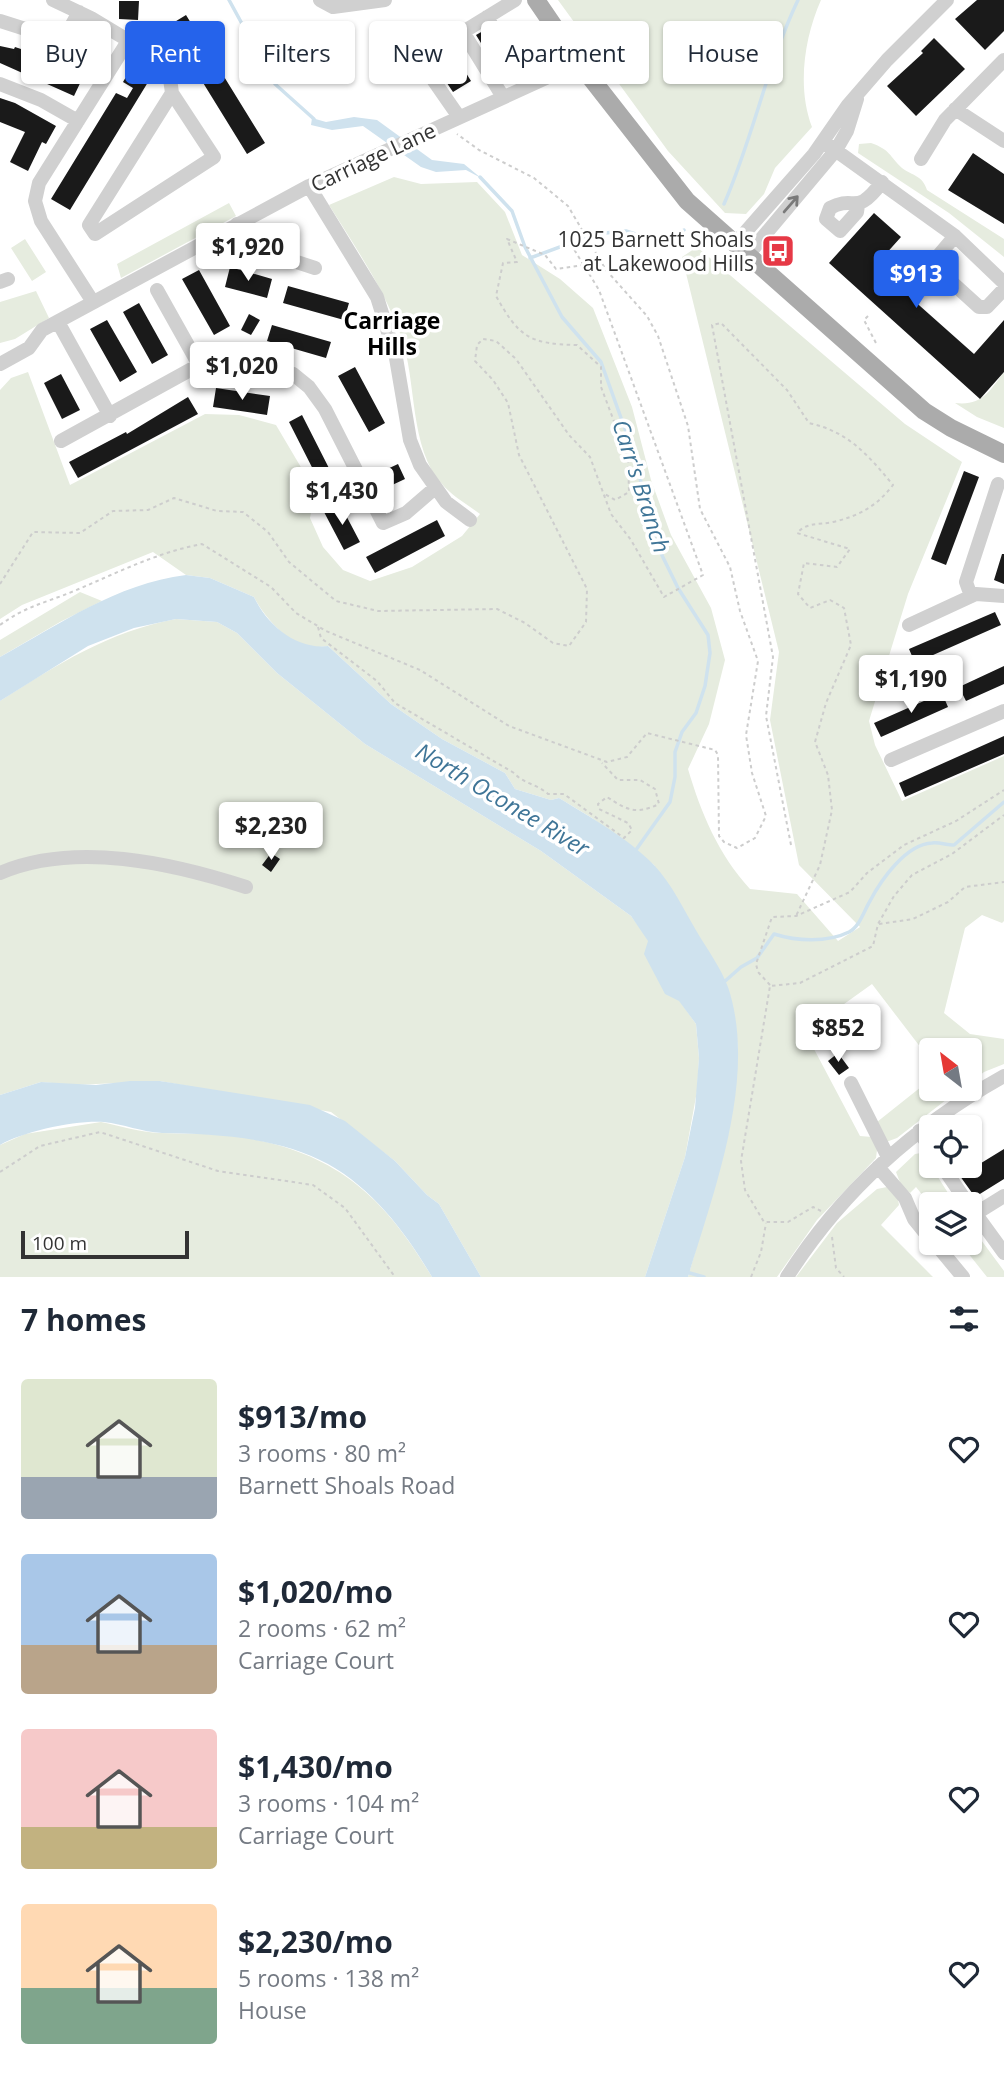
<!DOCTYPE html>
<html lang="en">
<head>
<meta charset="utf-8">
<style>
	body { margin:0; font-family:"Open Sans",sans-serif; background:#f2f2f3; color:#1f2937; height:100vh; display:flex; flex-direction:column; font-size:26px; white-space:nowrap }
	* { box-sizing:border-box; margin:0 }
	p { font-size:23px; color:#747a83 }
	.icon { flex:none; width:38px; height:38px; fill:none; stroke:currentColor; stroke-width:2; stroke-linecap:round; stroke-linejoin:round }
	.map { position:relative; height:1277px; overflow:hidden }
	.side { display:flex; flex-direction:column; background:#fff; flex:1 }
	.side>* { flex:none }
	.guide { position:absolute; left:21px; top:21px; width:962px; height:63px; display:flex; gap:14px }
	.needle { width:46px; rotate:329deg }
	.fabs { position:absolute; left:919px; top:1038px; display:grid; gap:14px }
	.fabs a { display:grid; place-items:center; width:63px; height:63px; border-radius:7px; background:#fff; box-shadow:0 2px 5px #0004; font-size:35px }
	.scale { position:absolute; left:21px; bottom:18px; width:168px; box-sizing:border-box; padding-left:7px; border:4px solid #333; border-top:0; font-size:19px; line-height:24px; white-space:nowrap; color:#333; -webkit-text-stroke:5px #fff; paint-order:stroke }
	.price { position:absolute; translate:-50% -60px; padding:0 16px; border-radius:7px; background:#fff; color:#222; font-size:23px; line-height:46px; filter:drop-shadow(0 2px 4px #0008) }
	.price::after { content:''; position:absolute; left:50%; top:42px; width:21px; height:16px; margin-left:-10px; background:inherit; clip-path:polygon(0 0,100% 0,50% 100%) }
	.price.current { background:#2563eb; color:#fff }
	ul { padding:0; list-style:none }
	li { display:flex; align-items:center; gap:21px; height:175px; padding:0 21px }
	li span { display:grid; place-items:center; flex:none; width:196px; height:140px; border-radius:7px; color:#555 }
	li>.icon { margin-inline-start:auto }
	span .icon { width:84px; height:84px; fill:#fffc; stroke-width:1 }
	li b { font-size:30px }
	h2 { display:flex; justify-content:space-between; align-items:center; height:84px; padding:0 21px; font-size:30px }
	.chip { padding:0 24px; border-radius:7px; background:#fff; box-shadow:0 2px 5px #0004; font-size:24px; line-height:63px }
	.chip.current { background:#2563eb; color:#fff }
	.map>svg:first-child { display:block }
	.green { fill:#e6ecdf }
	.water { fill:#cfe2ee }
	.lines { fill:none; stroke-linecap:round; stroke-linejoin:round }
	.stream { stroke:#cfe2ee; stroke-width:3.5 }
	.building { fill:#1a1a1a }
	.path { stroke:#cdcdcd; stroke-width:2; stroke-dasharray:3.5 3.5; stroke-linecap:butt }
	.minor { stroke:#d0d0d0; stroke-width:14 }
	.major { stroke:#ababab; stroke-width:18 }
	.oneway { stroke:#7a7a7a }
	.labels { text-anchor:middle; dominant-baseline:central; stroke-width:7; stroke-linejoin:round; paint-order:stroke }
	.street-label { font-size:21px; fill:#333; stroke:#fff }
	.poi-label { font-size:21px; fill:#333; stroke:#fff; text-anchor:end }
	.neighbourhood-label { font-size:23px; font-weight:bold; fill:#000; stroke:#fff }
	.water-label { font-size:23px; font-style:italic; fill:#3f7597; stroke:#fff }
</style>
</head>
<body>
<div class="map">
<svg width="1004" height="1277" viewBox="0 0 1004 1277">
	<rect width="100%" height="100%" fill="#fff"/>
	<path class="green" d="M558,0H821C804,38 797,88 812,127L775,168L764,194L746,214L725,213L668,151Z
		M871,143C891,150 889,156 902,168C913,176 922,175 927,190L1004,239V257L949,213L858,153L859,144Z
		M394,177L421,184L477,182L505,212L522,255L560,279L593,308L632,407L651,480L671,535L711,608L725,660L709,724L688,769C701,813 718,854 750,889L797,894L838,941L860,927L799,865L770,720L779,652L682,257L697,247L905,424L962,462L908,594L869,721L875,745L902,801L1004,756V921L1002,923L982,915L965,928L944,1013L970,1034L1004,1039V1064L984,1072L970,1083V1050H931V1061L872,984L805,1032L860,1136L872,1137L877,1150L876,1158L817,1220L777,1277H688L720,1164L734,1099L738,1048L731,999L727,986L654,865L592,818L559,798L551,800L515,789L505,773L442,739L391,704L328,646C322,647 312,648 306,646C285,641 263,615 254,597L210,578L186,575L153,552L22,605L0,619V390L11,378L28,372L70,485L205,414L239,415L276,425L315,491L310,518L323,547L343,570L370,581L412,567L462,536L480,514C468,505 452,496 442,484C409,449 417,380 401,336C384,289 356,248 329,205Z
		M229,203L236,216L121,278L117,264Z
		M25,239L46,272L32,281L11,248Z
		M36,291L49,318L15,339L0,343V302Z
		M1004,372V428L977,417L955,403C982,406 989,392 1004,372Z
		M80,592L102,601L60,622L0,657V640Z
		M176,619L217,622L237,633L277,673L365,744L541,851L631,916L646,936L679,1000L696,1024L699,1058L697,1091L685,1157L645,1277H481L439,1204L427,1195L395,1161L331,1112L160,1081L75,1085L41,1082L0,1095V701C56,665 110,631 176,619Z
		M931,1079V1088L960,1089L897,1138L886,1142L877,1122Z
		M101,1122C120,1126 140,1132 160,1133C185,1134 209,1133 235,1136C333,1151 382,1193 432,1277H0V1145L25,1134Z
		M921,1153L924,1155L955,1204L931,1206L916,1187L910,1193L901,1185L896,1172L915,1154Z
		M887,1187L898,1199L899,1205L881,1225L933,1277H796L837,1223L877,1189Z
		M970,1225L1004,1271V1277H987L960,1243L970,1242Z"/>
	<path class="water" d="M354,117L377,120L432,160L464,164L481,178L466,170L436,172L421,167L363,126L332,130L311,125L312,118L326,122Z
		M186,575L210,578L254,597C267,625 297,650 328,646L391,704L442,739L505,773L515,789L551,800L559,798C590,817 628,838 654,865C672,884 684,910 697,932C707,949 721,968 728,987C758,1077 714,1190 688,1277H645L685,1157L695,1108L699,1058L696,1024L679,1001L665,994L644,954L648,941L631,916L541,851L365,744L277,673L237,633L217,622L176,619L134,628L88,646L0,701V657C60,624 116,584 186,575Z
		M130,1081H160L310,1105L345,1121L395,1161L427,1195L439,1204L481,1277H432C407,1234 373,1189 328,1164C279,1137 216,1134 162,1133C142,1132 123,1124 104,1122C76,1120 24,1131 0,1145V1095L41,1082L96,1085Z"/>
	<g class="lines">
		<path class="stream" d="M229,0L275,84L314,119
			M480,177L512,211L525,247L562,317L601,362L635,457L655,541L678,588L708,635L710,653L705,686L696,713L682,732L675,752V777L670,802L633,854
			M724,204C753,138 767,65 798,0
			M530,258L595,234L626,231L660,242L684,230
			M724,982L741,967L757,958L774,934C796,941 827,943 849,932C860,926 864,911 870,901C881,880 906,844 932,843C939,842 947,845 954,845L1004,802
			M686,1272L704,1277"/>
	</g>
	<path class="building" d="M977,0H1004V31L985,50L955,19Z
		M119,1H139L138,20L119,19Z
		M186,15L265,143L247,154L168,26Z
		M483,31L500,60L494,64L476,35Z
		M87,35L105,45L94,65L76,54Z
		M934,38L965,69L916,116L887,86L923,53L921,51Z
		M0,46L14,49L15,47L33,53L83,77L74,96L0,63Z
		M451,49L471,81L453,92L432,61Z
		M137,58L156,69L70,210L51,199L116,93L127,98L133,88L123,82Z
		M0,98L15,103L56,126L46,144L42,142L28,171L10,162L25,132L0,122Z
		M973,153L1004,174V224L948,190Z
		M874,213L901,237L875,266L974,354L1004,320V372L980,399L829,263Z
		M230,267L272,279L267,298L225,287Z
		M199,270L230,326L214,335L182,279Z
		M288,286L349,303L344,320L283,303Z
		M139,303L168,355L152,364L123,312Z
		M249,314L260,320L251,335L241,330Z
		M107,320L137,372L120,382L90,329Z
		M272,325L331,342L326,358L267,341Z
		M355,367L385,423L369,432L338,376Z
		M61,374L80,410L62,419L44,383Z
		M216,388L270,396L267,415L213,407Z
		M188,397L198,414L78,478L69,462L126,432L127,434Z
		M302,415L336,482L323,489L289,422Z
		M398,464L405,479L390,486L383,471Z
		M964,471L979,477L946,565L931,559Z
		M340,504L360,542L344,550L324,512Z
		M437,520L445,536L375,573L366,557Z
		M1002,554H1004V584L994,580Z
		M995,612L1001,625L915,663L909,649Z
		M1004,666V684L966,701L959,687Z
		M942,693L948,707L881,737L874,723Z
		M1004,736V754L905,797L899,783Z
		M271,853L280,859L271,872L262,865Z
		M838,1053L849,1068L839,1075L828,1061Z
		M1004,1149V1179L975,1197L960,1176Z"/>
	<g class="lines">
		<path class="path" d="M584,265L556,269L545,255L507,239L517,262L503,263L496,296C519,337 529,344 577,345L601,367V387L628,458L629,492L615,500L603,493
			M868,316L864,320L877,345
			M0,584L33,532L80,533L113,511L148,510L174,498L217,511L243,512L268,532L289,562L336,601L378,611L497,609L525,623L553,643L569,646L586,622L587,589L519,455L508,403L493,380L475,361L477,345L483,339L496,341L516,359L569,435L590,457L611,514L631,540L664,597L703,575L599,290L564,233
			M0,625C26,606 45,603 74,591C117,573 155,553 202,544L271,587L296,613L326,631L420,670L509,726L607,762L627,757L647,733L715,750L718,755L719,836L724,842L737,848L755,838L766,816L752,773L746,735L758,661L740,611L730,567L700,509L688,426L658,336L647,316L606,270L568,206L534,178L479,150L457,134
			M318,627L321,638L377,681L395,703L514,773C524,784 537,784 548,794H564L624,838L632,830L628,823L599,809L598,804L607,797C627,810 636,815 659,804L655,789L640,780H618L602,763
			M791,845L766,716L773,657L712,325L721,323L787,390L809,423C849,432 868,455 893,485C877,506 859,516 833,522C819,525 807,522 797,533L850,549L837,567L804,563L798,594L810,608L830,600L844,608L851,645L826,703L815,742L828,775L832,810L820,865L796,916
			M879,924L913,919L948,902L965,887L1004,882
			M770,985L758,972L756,964L772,917L796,916L850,892L867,873L904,845L956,821L1004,790
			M0,1172L40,1146L100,1132L218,1171L313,1185L345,1208L395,1277
			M821,1211L813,1207L788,1222H764L745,1190L741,1161L770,986L800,983L873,946L878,924L894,896L912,875L952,854L1004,815
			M832,1237L836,1268L844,1277
			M751,1277L761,1252L766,1223"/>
		<path class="minor" d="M53,0L91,18L159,59C170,69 170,79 172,93L89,225L95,234L214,157L172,93
			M320,0L333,7L385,0
			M487,17L513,64L491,77
			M0,21L63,41L79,12
			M0,84L41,100L78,121
			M503,97L463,32L515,0
			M955,109L1004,141
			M459,117L418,58L445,39L463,32
			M824,142L955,236L1004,283
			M921,159L945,120L1004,60
			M309,186L377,297L396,358L410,440L420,465L446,502L470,520
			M858,205L857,212L840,231L826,219L830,208C856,194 855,218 882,182
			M237,224L251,247L315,268
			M955,236L933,262L936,268L979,307H987L1004,289
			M734,245L814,154L848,105L887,60L947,0
			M747,256L836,150L847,131L857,99
			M0,282L8,279
			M157,290L199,365
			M93,302L41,221L35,201L39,183L128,41
			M58,322L110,416
			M0,364L29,348L42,330L309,186L579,63
			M61,441L199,365L233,363L293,374L309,387L325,409L383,523L406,513L435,488
			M971,596L966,582L998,484
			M909,625L976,594L1004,596
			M891,760L1004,711
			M0,873C75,841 172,863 246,887
			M851,1083L888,1157
			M919,1131L931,1149
			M942,1166L968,1204
			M878,1167L905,1198L914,1219L931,1240
			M970,1206L1004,1253
			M975,1214L1004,1196
			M934,1242L963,1277
			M787,1277C841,1192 916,1125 1004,1076"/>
		<path class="major" d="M536,0L579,63L687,201L924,411L951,428L1004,454"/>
	</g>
	<defs><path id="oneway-shaft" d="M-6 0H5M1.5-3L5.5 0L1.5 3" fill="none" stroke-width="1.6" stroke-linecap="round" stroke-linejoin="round" transform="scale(1.75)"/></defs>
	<use class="oneway" href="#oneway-shaft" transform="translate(791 204) rotate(-49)"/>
	<defs>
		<symbol id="bus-square" viewBox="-11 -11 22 22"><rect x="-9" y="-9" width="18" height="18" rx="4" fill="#e63946" stroke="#fff"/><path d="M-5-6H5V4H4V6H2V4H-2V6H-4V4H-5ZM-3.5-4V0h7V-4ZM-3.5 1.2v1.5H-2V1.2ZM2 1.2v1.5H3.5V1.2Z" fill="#fff"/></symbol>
	</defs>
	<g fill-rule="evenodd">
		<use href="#bus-square" x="759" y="232" width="38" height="38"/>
	</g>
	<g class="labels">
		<g class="street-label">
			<text transform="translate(373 157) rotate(-25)">Carriage Lane</text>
		</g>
		<g class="poi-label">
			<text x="754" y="239">1025 Barnett Shoals<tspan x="754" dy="24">at Lakewood Hills</tspan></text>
		</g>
		<g class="neighbourhood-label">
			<text x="392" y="320">Carriage<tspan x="392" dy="26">Hills</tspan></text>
		</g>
		<g class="water-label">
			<text transform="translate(642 486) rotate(72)">Carr's Branch</text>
			<text transform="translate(503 799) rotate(31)">North Oconee River</text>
		</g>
	</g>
</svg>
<div class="fabs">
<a><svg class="needle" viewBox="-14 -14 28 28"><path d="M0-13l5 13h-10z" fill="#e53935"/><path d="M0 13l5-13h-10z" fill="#747a83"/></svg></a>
<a><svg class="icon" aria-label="locate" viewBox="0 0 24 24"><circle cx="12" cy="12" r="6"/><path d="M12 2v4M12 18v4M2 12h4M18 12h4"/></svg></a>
<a><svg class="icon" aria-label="layers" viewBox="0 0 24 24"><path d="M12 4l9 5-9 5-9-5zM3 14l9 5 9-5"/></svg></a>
</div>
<div class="scale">100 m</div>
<b class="price" style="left:248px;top:283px">$1,920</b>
<b class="price current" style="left:916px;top:310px">$913</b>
<b class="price" style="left:242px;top:402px">$1,020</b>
<b class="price" style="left:342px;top:527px">$1,430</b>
<b class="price" style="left:911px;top:715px">$1,190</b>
<b class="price" style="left:271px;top:862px">$2,230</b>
<b class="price" style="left:838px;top:1064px">$852</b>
<div class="guide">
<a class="chip">Buy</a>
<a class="chip current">Rent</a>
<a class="chip">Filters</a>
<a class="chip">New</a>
<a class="chip">Apartment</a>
<a class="chip">House</a>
</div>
</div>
<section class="side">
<h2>7 homes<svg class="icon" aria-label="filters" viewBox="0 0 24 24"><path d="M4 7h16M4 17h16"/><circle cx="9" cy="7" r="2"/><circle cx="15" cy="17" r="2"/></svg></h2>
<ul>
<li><span style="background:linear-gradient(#dfe7d0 70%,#9aa5b1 0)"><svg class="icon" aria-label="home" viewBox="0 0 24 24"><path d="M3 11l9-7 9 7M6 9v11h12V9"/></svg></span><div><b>$913/mo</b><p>3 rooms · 80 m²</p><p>Barnett Shoals Road</p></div><svg class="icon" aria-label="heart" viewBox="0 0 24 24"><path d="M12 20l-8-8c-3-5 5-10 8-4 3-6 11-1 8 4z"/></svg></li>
<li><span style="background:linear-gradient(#a9c7e8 65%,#b9a48a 0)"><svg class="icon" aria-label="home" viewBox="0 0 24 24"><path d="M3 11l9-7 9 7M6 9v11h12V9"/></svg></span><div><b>$1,020/mo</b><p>2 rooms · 62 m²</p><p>Carriage Court</p></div><svg class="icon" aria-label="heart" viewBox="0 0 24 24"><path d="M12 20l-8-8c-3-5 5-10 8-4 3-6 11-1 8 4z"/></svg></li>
<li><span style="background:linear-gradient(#f6c9c9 70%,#c2b280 0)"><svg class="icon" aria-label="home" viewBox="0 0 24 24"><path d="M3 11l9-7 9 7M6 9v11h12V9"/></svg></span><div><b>$1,430/mo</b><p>3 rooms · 104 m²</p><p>Carriage Court</p></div><svg class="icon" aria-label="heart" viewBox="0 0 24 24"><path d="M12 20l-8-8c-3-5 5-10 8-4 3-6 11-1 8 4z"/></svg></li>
<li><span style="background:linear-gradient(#ffd9b3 60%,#7fa58c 0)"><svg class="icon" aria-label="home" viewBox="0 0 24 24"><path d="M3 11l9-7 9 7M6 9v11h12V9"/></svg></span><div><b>$2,230/mo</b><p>5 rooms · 138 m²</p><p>House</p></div><svg class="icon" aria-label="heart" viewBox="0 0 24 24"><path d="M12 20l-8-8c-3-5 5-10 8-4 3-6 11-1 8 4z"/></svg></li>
</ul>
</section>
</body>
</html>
